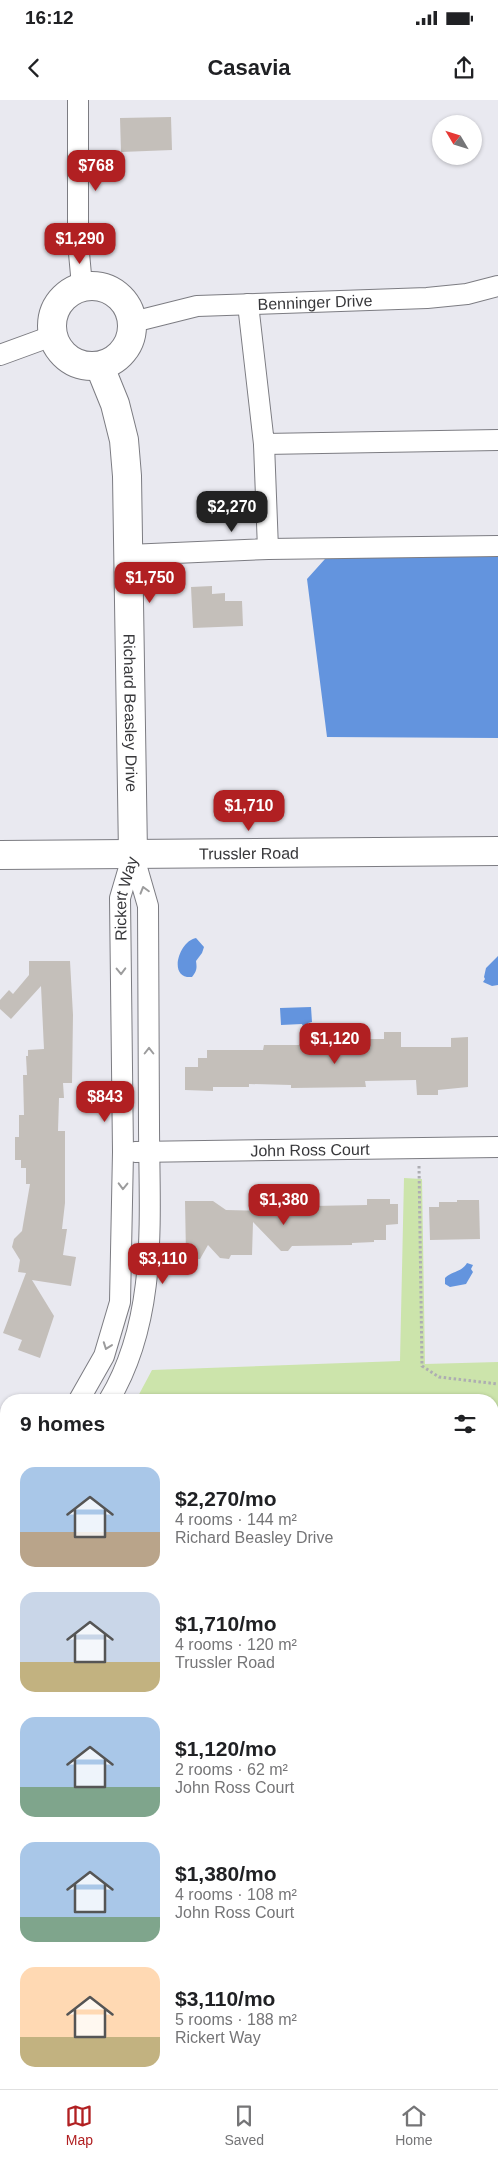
<!DOCTYPE html>
<html lang="en">
<head>
<meta charset="utf-8">
<style>
	body { margin:0; font-family:Arial,sans-serif; background:#f2f2f2; color:#202124; height:100vh; display:flex; flex-direction:column; font-size:19px; white-space:nowrap }
	* { box-sizing:border-box; margin:0 }
	p { font-size:16px; color:#757577 }
	.icon { flex:none; width:28px; height:28px; fill:none; stroke:currentColor; stroke-width:2; stroke-linecap:round; stroke-linejoin:round }
	.map { position:relative; flex:1; overflow:hidden }
	.details { position:absolute; left:0px; top:1294px; width:499px; height:696px; display:flex; flex-direction:column; background:#fff; border-radius:20px 20px 0 0; box-shadow:0 1px 4px #0004 }
	.details>* { flex:none }
	.needle { width:32px; rotate:308deg }
	.buttons { position:absolute; left:432px; top:15px; display:grid; gap:10px }
	.buttons a { display:grid; place-items:center; width:50px; height:50px; border-radius:50%; background:#fff; box-shadow:0 1px 4px #0004; font-size:25px }
	.price { position:absolute; translate:-50% -42px; padding:0 11px; border-radius:10px; background:#b12022; color:#fff; font-size:16px; line-height:32px; filter:drop-shadow(0 1px 2px #0008) }
	.price::after { content:''; position:absolute; left:50%; top:30px; width:15px; height:11px; margin-left:-8px; background:inherit; clip-path:polygon(0 0,100% 0,50% 100%) }
	.price.selected { background:#222; color:#fff }
	ul { padding:0; list-style:none }
	li { display:flex; align-items:center; gap:15px; height:125px; padding:0 20px }
	li span { display:grid; place-items:center; flex:none; width:140px; height:100px; border-radius:15px; color:#555 }
	li>.icon { margin-inline-start:auto }
	span .icon { width:60px; height:60px; fill:#fffc; stroke-width:1 }
	li b { font-size:21px }
	h2 { display:flex; justify-content:space-between; align-items:center; height:60px; padding:0 20px; font-size:21px }
	.status { display:flex; justify-content:space-between; align-items:center; height:35px; padding:0 25px; background:#fff; direction:ltr }
	.status svg { height:14px; fill:currentColor }
	header { display:flex; justify-content:space-between; align-items:center; height:65px; padding:0 20px; background:#fff; font-size:22px; font-weight:800 }
	.tabs { display:flex; justify-content:space-around; align-items:center; height:70px; border-top:1px solid #e0e0e0; background:#fff; font-size:14px; color:#757577 }
	.tabs a { display:grid; justify-items:center; gap:2px }
	.tabs .selected { color:#b12022 }
	.map>svg:first-child { display:block }
	.green { fill:#cce4ab }
	.water { fill:#6394de }
	.building { fill:#c4bfba }
	.lines { fill:none; stroke-linecap:round; stroke-linejoin:round }
	.street-casing { stroke:#7c7c82; stroke-width:22 }
	.secondary-casing { stroke:#7c7c82; stroke-width:30 }
	.path { stroke:#adadb2; stroke-width:3; stroke-dasharray:2.5 2.5; stroke-linecap:butt }
	.street { stroke:#fff; stroke-width:20 }
	.secondary { stroke:#fff; stroke-width:28 }
	.oneway { stroke:#9c9c9d }
	.labels { text-anchor:middle; dominant-baseline:central; stroke-width:5; stroke-linejoin:round; paint-order:stroke }
	.street-label { font-size:16px; fill:#38383b; stroke:#e9e9f0 }
</style>
</head>
<body>
<div class="status"><b>16:12</b><svg viewBox="0 0 49 12"><path d="M0 12V9h3v3zM5 12V6h3v6zM10 12V3h3v9zM15 12V0h3v12zM26 1h20v11H26zM47 4h2v5h-2z"/></svg></div>
<header><svg class="icon" aria-label="back" viewBox="0 0 24 24"><path d="M15 5l-7 7 7 7"/></svg>Casavia<svg class="icon" aria-label="share" viewBox="0 0 24 24"><path d="M12 15V3M7 8l5-5 5 5M5 13v7h14v-7"/></svg></header>
<div class="map">
<svg width="498" height="1989" viewBox="0 0 498 1989">
	<rect width="100%" height="100%" fill="#e9e9f0"/>
	<path class="green" d="M404,1078L422,1079L425,1264L498,1262V1448L493,1458L492,1300H136L152,1270L400,1261Z
		M0,1571L6,1580V1612L0,1615Z
		M174,1984H219L217,1989H171Z"/>
	<path class="water" d="M451,446L498,451V638L327,637L307,479L325,459Z
		M196,838L204,847L202,853L196,861C197,868 197,871 192,877C167,879 179,841 196,838Z
		M498,856V885L492,886L483,882L485,879L484,877L486,868Z
		M311,907L312,922L308,923V926H303L302,924L281,925L280,908Z
		M467,1163L473,1165L471,1169L473,1172L466,1184L450,1187L445,1184V1178C452,1171 462,1172 467,1163Z
		M493,1533L498,1536V1558L493,1555Z"/>
	<path class="building" d="M171,17L172,50L121,52L120,18Z
		M212,486V494L225,493V501H242L243,526L193,528L191,487Z
		M29,861H70L73,915L72,983H63L64,998H59L58,1031H65V1103L62,1129H67L63,1155L76,1157L71,1186L32,1180L54,1216L40,1258L18,1250L22,1240L3,1233L26,1173L18,1172L20,1160L12,1147L14,1139L22,1131L30,1084H26V1068H21V1060H15V1037H19V1015H24L23,975H27L26,956H28V950L44,949L41,886L11,919L0,909V900L9,890L13,894L29,875Z
		M318,925L331,939H384V932H401V947H451V938L468,937V987L438,990V995H417L416,980L365,981L366,987L291,988V985L249,984V987H213V991L185,990V967H198V958H207V950H263L264,945H299Z
		M367,1099H390V1104H398V1124L386,1125V1140H374V1142L352,1143V1145L292,1146L288,1151H281L253,1122L252,1155H231L229,1159L220,1158L208,1145L200,1159H191L186,1155L185,1101H213L226,1110L262,1111V1102L313,1100V1106L367,1105Z
		M457,1100H479L480,1139L430,1140L429,1107H439V1102H457Z"/>
	<g class="lines">
		<defs>
			<g id="street">
				<path d="M78,0V142L82,186"/>
				<path d="M248,204L264,344L498,340"/>
				<path id="s1" d="M133,222L197,206L427,198L467,194L498,186"/>
				<path d="M0,255L52,236"/>
				<path d="M268,449L498,446"/>
				<path d="M128,455L268,449L264,344"/>
				<path id="s2" d="M135,1052L498,1047"/>
				<path id="s3" d="M79,1300L104,1256L120,1202L123,1052L120,798L133,754"/>
				<path d="M109,1300C159,1217 149,1116 149,1023C149,950 148,878 148,806L133,754"/>
				<path d="M0,1418L6,1409"/>
				<path d="M0,1464L6,1455"/>
				<path d="M0,1519L6,1525"/>
				<path d="M492,1812L498,1801"/>
				<path d="M0,1937L6,1925"/>
				<path d="M401,1989L404,1984"/>
			</g>
			<g id="secondary">
				<circle cx="92" cy="226" r="40"/>
				<path id="s4" d="M100,267L115,304L124,340L127,376L133,754"/>
				<path id="s5" d="M0,755L498,751"/>
			</g>
		</defs>
		<use href="#street" class="street-casing"/>
		<use href="#secondary" class="secondary-casing"/>
		<path class="path" d="M419,1066L422,1266L439,1277L498,1284
			M492,1313L498,1308
			M492,1428L498,1417
			M201,1989L204,1984"/>
		<use href="#street" class="street"/>
		<use href="#secondary" class="secondary"/>
	</g>
	<defs><path id="oneway-chevron" d="M-2-3.5L2.5 0L-2 3.5" fill="none" stroke-width="1.6" stroke-linecap="round" stroke-linejoin="round" transform="scale(1.25)"/></defs>
	<g class="oneway">
		<use href="#oneway-chevron" transform="translate(144 790) rotate(-106)"/>
		<use href="#oneway-chevron" transform="translate(121 871) rotate(89)"/>
		<use href="#oneway-chevron" transform="translate(149 951) rotate(-90)"/>
		<use href="#oneway-chevron" transform="translate(123 1086) rotate(91)"/>
		<use href="#oneway-chevron" transform="translate(107 1246) rotate(110)"/>
	</g>
	<g class="labels">
		<g class="street-label">
			<text stroke="none"><textPath href="#s1" startOffset="184">Benninger Drive</textPath></text>
			<text stroke="none"><textPath href="#s4" startOffset="350">Richard Beasley Drive</textPath></text>
			<text stroke="none"><textPath href="#s5" startOffset="249">Trussler Road</textPath></text>
			<text stroke="none"><textPath href="#s3" startOffset="511">Rickert Way</textPath></text>
			<text stroke="none"><textPath href="#s2" startOffset="175">John Ross Court</textPath></text>
		</g>
	</g>
</svg>
<div class="buttons">
<a><svg class="needle" viewBox="-14 -14 28 28"><path d="M0-13l5 13h-10z" fill="#e53935"/><path d="M0 13l5-13h-10z" fill="#757577"/></svg></a>
</div>
<b class="price" style="left:96px;top:92px">$768</b>
<b class="price" style="left:80px;top:165px">$1,290</b>
<b class="price selected" style="left:232px;top:433px">$2,270</b>
<b class="price" style="left:150px;top:504px">$1,750</b>
<b class="price" style="left:249px;top:732px">$1,710</b>
<b class="price" style="left:335px;top:965px">$1,120</b>
<b class="price" style="left:105px;top:1023px">$843</b>
<b class="price" style="left:284px;top:1126px">$1,380</b>
<b class="price" style="left:163px;top:1185px">$3,110</b>
<section class="details">
<h2>9 homes<svg class="icon" aria-label="filters" viewBox="0 0 24 24"><path d="M4 7h16M4 17h16"/><circle cx="9" cy="7" r="2"/><circle cx="15" cy="17" r="2"/></svg></h2>
<ul>
<li><span style="background:linear-gradient(#a9c7e8 65%,#b9a48a 0)"><svg class="icon" aria-label="home" viewBox="0 0 24 24"><path d="M3 11l9-7 9 7M6 9v11h12V9"/></svg></span><div><b>$2,270/mo</b><p>4 rooms · 144 m²</p><p>Richard Beasley Drive</p></div></li>
<li><span style="background:linear-gradient(#c9d6e8 70%,#c2b280 0)"><svg class="icon" aria-label="home" viewBox="0 0 24 24"><path d="M3 11l9-7 9 7M6 9v11h12V9"/></svg></span><div><b>$1,710/mo</b><p>4 rooms · 120 m²</p><p>Trussler Road</p></div></li>
<li><span style="background:linear-gradient(#a9c7e8 70%,#7fa58c 0)"><svg class="icon" aria-label="home" viewBox="0 0 24 24"><path d="M3 11l9-7 9 7M6 9v11h12V9"/></svg></span><div><b>$1,120/mo</b><p>2 rooms · 62 m²</p><p>John Ross Court</p></div></li>
<li><span style="background:linear-gradient(#a9c7e8 75%,#7fa58c 0)"><svg class="icon" aria-label="home" viewBox="0 0 24 24"><path d="M3 11l9-7 9 7M6 9v11h12V9"/></svg></span><div><b>$1,380/mo</b><p>4 rooms · 108 m²</p><p>John Ross Court</p></div></li>
<li><span style="background:linear-gradient(#ffd9b3 70%,#c2b280 0)"><svg class="icon" aria-label="home" viewBox="0 0 24 24"><path d="M3 11l9-7 9 7M6 9v11h12V9"/></svg></span><div><b>$3,110/mo</b><p>5 rooms · 188 m²</p><p>Rickert Way</p></div></li>
</ul>
</section>
</div>
<nav class="tabs">
<a class="selected"><svg class="icon" aria-label="map" viewBox="0 0 24 24"><path d="M3 6l6-2 6 2 6-2v14l-6 2-6-2-6 2zM9 4v14M15 6v14"/></svg>Map</a>
<a><svg class="icon" aria-label="saved" viewBox="0 0 24 24"><path d="M7 4h10v16l-5-4-5 4z"/></svg>Saved</a>
<a><svg class="icon" aria-label="home" viewBox="0 0 24 24"><path d="M3 11l9-7 9 7M6 9v11h12V9"/></svg>Home</a>
</nav>
</body>
</html>
